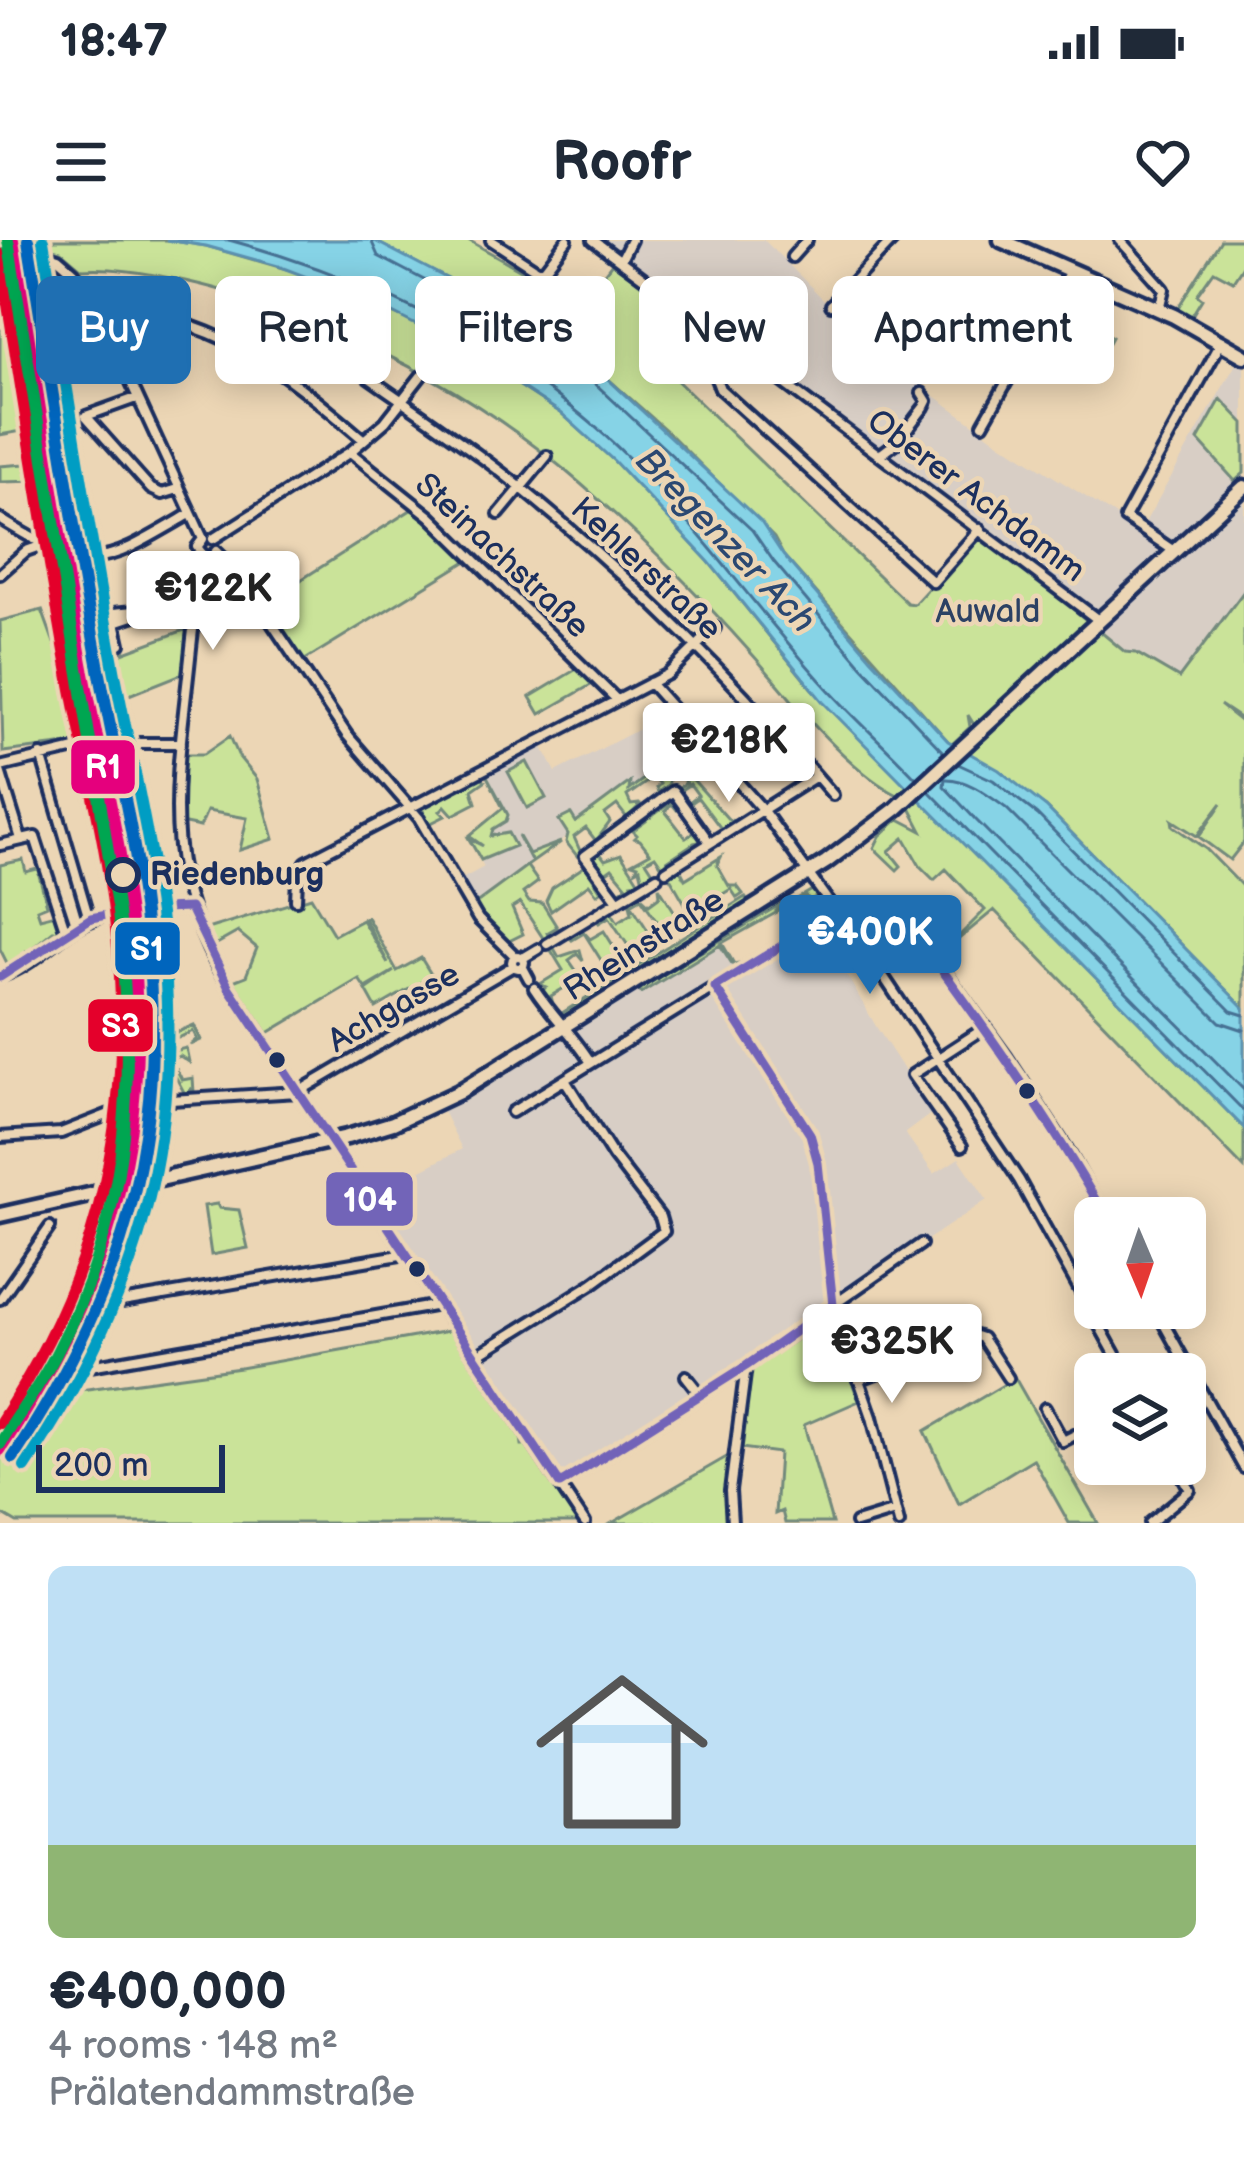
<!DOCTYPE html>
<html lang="en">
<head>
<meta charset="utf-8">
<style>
	body { margin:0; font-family:"Balsamiq Sans",sans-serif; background:#f2f2f3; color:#1f2937; height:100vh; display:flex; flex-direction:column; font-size:45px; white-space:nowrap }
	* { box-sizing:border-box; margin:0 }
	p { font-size:39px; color:#747a83 }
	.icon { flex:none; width:66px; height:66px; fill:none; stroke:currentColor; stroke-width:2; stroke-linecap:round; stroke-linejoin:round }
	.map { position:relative; height:1283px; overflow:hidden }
	.drawer { display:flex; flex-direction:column; background:#fff; flex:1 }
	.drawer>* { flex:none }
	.guide { position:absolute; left:36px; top:36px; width:1173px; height:108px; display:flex; gap:24px }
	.needle { width:78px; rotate:178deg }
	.buttons { position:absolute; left:1074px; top:957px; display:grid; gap:24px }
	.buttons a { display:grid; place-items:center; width:132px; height:132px; border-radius:18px; background:#fff; box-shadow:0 6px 30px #0003; font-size:60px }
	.scale { position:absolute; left:36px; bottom:30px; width:189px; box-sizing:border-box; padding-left:12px; border:6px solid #1b2f5e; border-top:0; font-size:33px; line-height:42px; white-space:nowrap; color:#1b2f5e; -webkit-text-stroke:9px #ecd6b5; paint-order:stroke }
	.price { position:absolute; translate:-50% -102px; padding:0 27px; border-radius:12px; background:#fff; color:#222; font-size:39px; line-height:78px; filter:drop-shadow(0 3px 6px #0008) }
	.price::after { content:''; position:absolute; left:50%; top:72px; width:36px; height:27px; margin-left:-18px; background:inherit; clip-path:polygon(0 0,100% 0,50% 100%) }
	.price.selected { background:#1f6fb2; color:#fff }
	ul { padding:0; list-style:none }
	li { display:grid; align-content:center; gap:24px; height:636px; padding:0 48px }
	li+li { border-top:3px solid #e0e1e3 }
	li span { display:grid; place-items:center; height:372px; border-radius:18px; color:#555 }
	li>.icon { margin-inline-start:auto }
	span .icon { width:216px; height:216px; fill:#fffc; stroke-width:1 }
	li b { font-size:51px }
	.pill { padding:0 42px; border-radius:18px; background:#fff; box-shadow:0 6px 30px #0003; font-size:42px; line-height:108px }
	.pill.selected { background:#1f6fb2; color:#fff }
	.status { display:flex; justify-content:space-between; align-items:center; height:84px; padding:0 60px; background:#fff; direction:ltr }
	.status svg { height:33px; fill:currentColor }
	header { display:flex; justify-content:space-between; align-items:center; height:156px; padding:0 48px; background:#fff; font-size:54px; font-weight:700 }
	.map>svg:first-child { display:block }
	.built { fill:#d8cec5 }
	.green { fill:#cae399; stroke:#72897c; stroke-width:3 }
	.water { fill:#86d3e6; stroke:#5b91b0; stroke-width:3 }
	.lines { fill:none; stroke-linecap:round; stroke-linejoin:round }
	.shore { stroke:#467194; stroke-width:3 }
	.street-casing { stroke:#1b2f5e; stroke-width:16 }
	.primary-casing { stroke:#1b2f5e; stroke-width:21 }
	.street { stroke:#ecd6b5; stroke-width:8 }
	.primary { stroke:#ecd6b5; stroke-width:12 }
	.bus-1-casing { stroke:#ecd6b5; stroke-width:18 }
	.bus-1 { stroke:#7264b8; stroke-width:9 }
	.rail-1-casing { stroke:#ecd6b5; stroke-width:21 }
	.rail-2-casing { stroke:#ecd6b5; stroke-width:21 }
	.rail-3-casing { stroke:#ecd6b5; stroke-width:21 }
	.rail-4-casing { stroke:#ecd6b5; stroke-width:21 }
	.rail-5-casing { stroke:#ecd6b5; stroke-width:21 }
	.rail-1 { stroke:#e5007d; stroke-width:12 }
	.rail-2 { stroke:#0065bd; stroke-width:12 }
	.rail-3 { stroke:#e4002b; stroke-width:12 }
	.rail-4 { stroke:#00a651; stroke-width:12 }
	.rail-5 { stroke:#039dc3; stroke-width:12 }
	.stop-dot { fill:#ecd6b5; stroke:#1b2f5e; stroke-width:6 }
	.bus-dot { fill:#1b2f5e; stroke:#ecd6b5; stroke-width:4.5 }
	.labels { text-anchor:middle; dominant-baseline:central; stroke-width:9; stroke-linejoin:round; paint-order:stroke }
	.street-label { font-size:33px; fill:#1b2f5e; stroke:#ecd6b5 }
	.park-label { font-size:33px; fill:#2c4164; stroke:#ecd6b5 }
	.stop-label { font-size:33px; font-weight:bold; fill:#1b2f5e; stroke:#ecd6b5; text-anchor:start }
	.water-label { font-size:36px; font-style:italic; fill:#2b4872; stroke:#ecd6b5 }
	.line-badge { stroke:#ecd6b5; stroke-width:4.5 }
	.badge-label { font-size:33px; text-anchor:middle; font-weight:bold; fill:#fff }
</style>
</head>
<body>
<div class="status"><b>18:47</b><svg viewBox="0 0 49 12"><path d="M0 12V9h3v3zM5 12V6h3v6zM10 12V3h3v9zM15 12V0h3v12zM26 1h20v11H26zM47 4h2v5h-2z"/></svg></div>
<header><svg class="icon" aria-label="menu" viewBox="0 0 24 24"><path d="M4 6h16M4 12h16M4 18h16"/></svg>Roofr<svg class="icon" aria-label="heart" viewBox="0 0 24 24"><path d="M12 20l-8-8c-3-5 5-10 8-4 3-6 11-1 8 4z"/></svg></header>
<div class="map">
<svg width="1244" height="1283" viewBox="0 0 1244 1283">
	<rect width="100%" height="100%" fill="#ecd6b5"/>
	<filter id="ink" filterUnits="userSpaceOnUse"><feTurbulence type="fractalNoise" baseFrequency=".00833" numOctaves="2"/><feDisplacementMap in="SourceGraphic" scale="24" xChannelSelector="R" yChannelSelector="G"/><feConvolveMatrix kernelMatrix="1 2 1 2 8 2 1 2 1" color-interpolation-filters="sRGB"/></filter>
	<g filter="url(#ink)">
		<path class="built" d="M593,0H764L879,115L994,199L1140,291L1240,117L1244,120V351L1179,439L1130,417L998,305L793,145Z
			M645,486L674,517L475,664L462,639L484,627L468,596L508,575L485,533L541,504L556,532Z
			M836,672L857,697L834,713L877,788L932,873L905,893L934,934L959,918L987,960L560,1244L363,948L421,930L462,909L439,863L714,693L739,732Z"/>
		<path class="green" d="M19,0H166L206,6L307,35L428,89L465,110L561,173L614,221L709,322L811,448L907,546L898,555C859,537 806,478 779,445C720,376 649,303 581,244C508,180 423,128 333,91C319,86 302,92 289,85C278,80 271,69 260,64C220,46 124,25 82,29L61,11Z
			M373,0H468L581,64L612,23L678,70L691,101L666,130L907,363L914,364L980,292L1125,412L1136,413L1179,438L1244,351V481L1220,465L1244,484V602L1230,620L1199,597L1222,563L1197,596L1172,580L1173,586L1206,609L1244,648V768L1046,567L966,515L983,499L968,475L970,487L952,504L948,501L783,315L774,298L668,192L595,127L520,77Z
			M1221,0H1244V24L1233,41L1214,31L1197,55L1202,59L1191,77L1177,69Z
			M17,84L33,189L0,195V90Z
			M1090,84L1112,97L1094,130L1071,117Z
			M1221,159L1244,183V233L1235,241L1198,200Z
			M38,223L41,241L0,242V226Z
			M414,268L470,319L300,423L263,364Z
			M42,370L66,436L76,503L3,512L0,381Z
			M187,389L182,434L104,465L95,423Z
			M580,427L596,442L540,474L530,457Z
			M230,496L239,517L257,539L274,599L240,610L247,578L207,571L200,587L180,583L185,514H204Z
			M664,507L729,580L736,581L722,590L698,558L691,563V569L688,563L698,555L690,544L678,552L676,549L686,543L675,529L668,534L669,544L658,552L656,548L660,544L654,537L627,556L631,565L640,564L642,571L638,567L627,578L617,565L605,574L610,582L596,601L586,588L574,597L581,613L577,616L566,602L568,594L559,580L571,574L576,582L630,542L629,550L649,535L641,519Z
			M527,522L546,558L527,568L508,532Z
			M487,536L508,575L506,581L493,589L491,596L508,593L515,606L481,620L469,599L483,606L469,596L503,568Z
			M482,537L485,541L472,550L476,563L453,575L445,566L440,571L445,576L429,584L422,568Z
			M675,559L681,567L677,570L672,564L665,571L686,598L693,593L694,586L704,601L694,603L667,621L669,625L664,629L655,616L646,621L653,632L643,641L640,628L636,630L638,625L632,623L650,613L640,600L634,598L637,595L630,588L599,612L605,620L621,614L639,642L632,643L634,647L619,656L614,650L619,652L627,646L612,628L605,633L610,645L589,616L632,585L635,589L646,581L643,576L646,573L651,577Z
			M920,559L1244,888V928L994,670L943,712H939L928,699L929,689L944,711L985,670L946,629L934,640L920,626L904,598L889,611L901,626L897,630L874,608L880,596L899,579L922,591L910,568Z
			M518,595L529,614L561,602L527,626L538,642L523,653L529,662L542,663L557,687L547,693L549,698L545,701L520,663L512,668L523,694L507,702L486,683L475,664L532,622Z
			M721,617L717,625L729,646H737L743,654L737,658L731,649L700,668V673L698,670L691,674L668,634L692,619L680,629L685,639Z
			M23,620L26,632L41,628L43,633L39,635L47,665L37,669L40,678L55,674L59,691H53L32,708L34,712L29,715L26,712L25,719L9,727L0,709V625Z
			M585,626L601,651L597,654L589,644L551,671L546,661L552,648Z
			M659,647L683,685L695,682L686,687L677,680L665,687L667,695L641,658L631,664L656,703L651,700L634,710L636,719L627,725L625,722L635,716L609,677L599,683L596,678L610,670L618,682L632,673L629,660L638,654L649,664L660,656Z
			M814,649L825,666L822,677L812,682L821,670L814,658L810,660L806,656L722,703L734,724L749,721L736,730L720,705L641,753L639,749L791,658L775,672Z
			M311,657L334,695L362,680L388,723L364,678L367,677L397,731L421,718L432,736L376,768L366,750L394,731L365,748L359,739L268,793L233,741L246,736L257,708L238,692L213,706L207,689Z
			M745,657L749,664C687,703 621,741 565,776L559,775Z
			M580,688L590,699L604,691L621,718L606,728L584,693L572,700L569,697Z
			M552,705L559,717L580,710L583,721L577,714L569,720L580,736L586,735L593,744L582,737L551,756L554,768L542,751L546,747L540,744L563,730L549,707Z
			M194,785L201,800L190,805L197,799L193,791L172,801L174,811L186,808L189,822L180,816L172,820L182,840L193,838L194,852L200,853L194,855L191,849L185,854L156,801Z
			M217,964L219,968L239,970L248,1008L211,1015L204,966Z
			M829,1078L859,1161L804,1185L832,1283H785L782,1271L775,1274L779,1213L741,1208L751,1130Z
			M454,1090L520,1191L522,1205H530L581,1283H17L0,1273V1216L44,1155L240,1128Z
			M1015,1138L1098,1283H1069L1033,1219L959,1264L925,1191Z
			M730,1215L729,1283H612Z"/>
		<path class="water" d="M166,0H373L521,77L595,127L761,282L783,315L871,418L948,501L999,530L1046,567L1244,768V888L823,462L709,322L614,221L561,173L465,110L365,59L278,26L206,6Z"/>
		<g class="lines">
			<path class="shore" d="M229,0C351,34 470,86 570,166C671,245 742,354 827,448C855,479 887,507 916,538
				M371,0L378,16L514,87L588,137L752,290L774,322L862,426L944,513
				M958,524L993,540L1038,575L1231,771L1244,775
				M929,551L1244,871
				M1244,790L1220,782L1006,568C988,555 966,538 945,539L944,546L975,579L1244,850"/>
			<defs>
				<path id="street" d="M491,0L537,30H544L567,0
					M593,0L1097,379
					M1120,0L1164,49L1159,69
					M0,11L43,13L58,18L74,32L99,73L203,299L197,307L204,316C195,358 192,402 187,445C173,566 164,638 229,748L585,1283
					M792,17L807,0
					M621,20L631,0
					M831,65L893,0
					M698,78V93L720,149L933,342L980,289
					M108,92L135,75C228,82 296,143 364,200
					M368,137C415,170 464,203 510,239C627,333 736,441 833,555
					M136,158L86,176L151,249L162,254L178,249
					M983,184L1070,31
					M350,212L430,276L617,460
					M881,214L897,202L924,167L927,161L922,153
					M499,274L547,216
					M0,279C92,336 101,326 190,274
					M213,299L350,212L385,182L421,136
					M216,311L238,333L347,495L419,578L478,679L515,716
					M1174,311L1125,278L1222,101
					M0,334L26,311L40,306
					M115,382L198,354
					M93,413L120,404L113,373L134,371
					M650,443L762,569L836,672
					M110,502L119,546
					M101,503H181
					M41,515L89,679
					M0,527L88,506
					M0,531L21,599
					M0,605L35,597L66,692
					M666,631L816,536
					M296,660L297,639L306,622L668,434L715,388
					M618,660L585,616L673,551L710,603
					M132,670L190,668
					M840,671L1019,940L1126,1134
					M547,704L657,637
					M512 722a6 6 0 1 1 12 0a6 6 0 1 1-12 0Z
					M523,718L538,709
					M522,726L529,739
					M0,737C46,721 62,684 115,673
					M715,747L810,894L818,923L833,1065L872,1177L899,1283
					M534,748C552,776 574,795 591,823
					M512,872L836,672L880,669L908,681L1006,816L1067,909L1106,978
					M0,897L61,893L140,862L298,852L513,726
					M962,906L912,835L986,787
					M128,973L98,1066L67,1130L439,1065
					M0,1059L50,987
					M98,1066L406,1014
					M1155,1068L1244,1228
					M476,1116L592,1044L664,991L660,977L613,916L565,840
					M686,1136L701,1155
					M858,1140L976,1096L982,1098L1008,1138
					M1045,1168L1063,1201L1095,1185
					M560,1244L746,1126L921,1004
					M732,1283L730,1251L746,1126
					M856,1283L895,1271
					M1150,1283L1190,1250L1176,1224"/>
				<path id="primary" d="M1001,0L1174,76L1244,116
					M0,975L347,897L393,883L459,852L826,622L896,569L1244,247"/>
			</defs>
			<use href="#street" class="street-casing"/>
			<use href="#primary" class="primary-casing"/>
			<use href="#street" class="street"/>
			<use href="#primary" class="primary"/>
			<defs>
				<path id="bus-1" d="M190,668L229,748L560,1244
					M0,737L91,678L132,670L190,668
					M715,747L836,672L880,669L903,677C976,775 1046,872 1106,978
					M715,747L810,894L818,923L833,1065
					M560,1244L746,1126L833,1065"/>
			</defs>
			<use href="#bus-1" class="bus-1-casing"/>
			<use href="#bus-1" class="bus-1"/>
			<defs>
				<path id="rail-1" d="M0,1210C116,1035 156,884 129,674C118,590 98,507 82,423C57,283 36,141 13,0"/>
				<path id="rail-2" d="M13,1218C130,1040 171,887 144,674C134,590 113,507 98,423C72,282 51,141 28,0"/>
				<path id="rail-3" d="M0,14C22,152 43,290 68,428C83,512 105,595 115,679C137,866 104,1026 0,1183"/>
				<path id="rail-4" d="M0,1204C19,1173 42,1143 58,1110C134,964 135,832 118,672L8,0"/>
				<path id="rail-5" d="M25,1227C145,1046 186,891 160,674C149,589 128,507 113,423C87,282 66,141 43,0"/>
			</defs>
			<use href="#rail-1" class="rail-1-casing"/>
			<use href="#rail-2" class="rail-2-casing"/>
			<use href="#rail-3" class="rail-3-casing"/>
			<use href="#rail-4" class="rail-4-casing"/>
			<use href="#rail-5" class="rail-5-casing"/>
			<use href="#rail-1" class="rail-1"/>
			<use href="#rail-2" class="rail-2"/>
			<use href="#rail-3" class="rail-3"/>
			<use href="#rail-4" class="rail-4"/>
			<use href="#rail-5" class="rail-5"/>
		</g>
	</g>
	<circle class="stop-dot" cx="123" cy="635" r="15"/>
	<g class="bus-dot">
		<circle cx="277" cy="820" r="10"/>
		<circle cx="1027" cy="851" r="10"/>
		<circle cx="417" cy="1029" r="10"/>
	</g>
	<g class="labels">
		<g class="street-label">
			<text transform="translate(976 256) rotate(37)">Oberer Achdamm</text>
			<text transform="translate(502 316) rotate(43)">Steinachstraße</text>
			<text transform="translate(646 329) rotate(43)">Kehlerstraße</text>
			<text transform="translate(644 705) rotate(-32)">Rheinstraße</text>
			<text transform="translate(394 768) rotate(-30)">Achgasse</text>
		</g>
		<g class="park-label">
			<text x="988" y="372">Auwald</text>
		</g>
		<g class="stop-label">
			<text x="150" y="635">Riedenburg</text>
		</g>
		<g class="water-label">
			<text transform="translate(725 301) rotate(46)">Bregenzer Ach</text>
		</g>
	</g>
	<g class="line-badge">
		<rect x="69" y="498" width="68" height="58" rx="12" fill="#e5007d"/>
		<rect x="113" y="680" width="69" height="57" rx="12" fill="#0065bd"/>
		<rect x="86" y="757" width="69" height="57" rx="12" fill="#e4002b"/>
		<rect x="324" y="930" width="91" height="58" rx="12" fill="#7264b8"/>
	</g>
	<g class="badge-label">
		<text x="103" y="538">R1</text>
		<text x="147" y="720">S1</text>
		<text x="121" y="797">S3</text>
		<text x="370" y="971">104</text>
	</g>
</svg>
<div class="buttons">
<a><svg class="needle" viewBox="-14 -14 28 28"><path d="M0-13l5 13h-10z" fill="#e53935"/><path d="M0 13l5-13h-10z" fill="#747a83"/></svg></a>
<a><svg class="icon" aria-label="layers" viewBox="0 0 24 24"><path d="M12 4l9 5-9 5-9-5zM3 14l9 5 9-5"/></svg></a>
</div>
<div class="scale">200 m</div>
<b class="price" style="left:213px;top:413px">€122K</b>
<b class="price" style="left:729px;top:565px">€218K</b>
<b class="price selected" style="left:870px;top:757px">€400K</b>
<b class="price" style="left:892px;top:1166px">€325K</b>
<div class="guide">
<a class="pill selected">Buy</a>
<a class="pill">Rent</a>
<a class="pill">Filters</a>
<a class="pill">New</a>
<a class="pill">Apartment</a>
</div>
</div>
<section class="drawer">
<ul>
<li><span style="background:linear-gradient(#bfe0f5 75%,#8fb573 0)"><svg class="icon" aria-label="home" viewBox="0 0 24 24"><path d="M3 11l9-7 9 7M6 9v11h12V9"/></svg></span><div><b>€400,000</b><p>4 rooms · 148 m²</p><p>Prälatendammstraße</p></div></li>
</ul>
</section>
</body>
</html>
